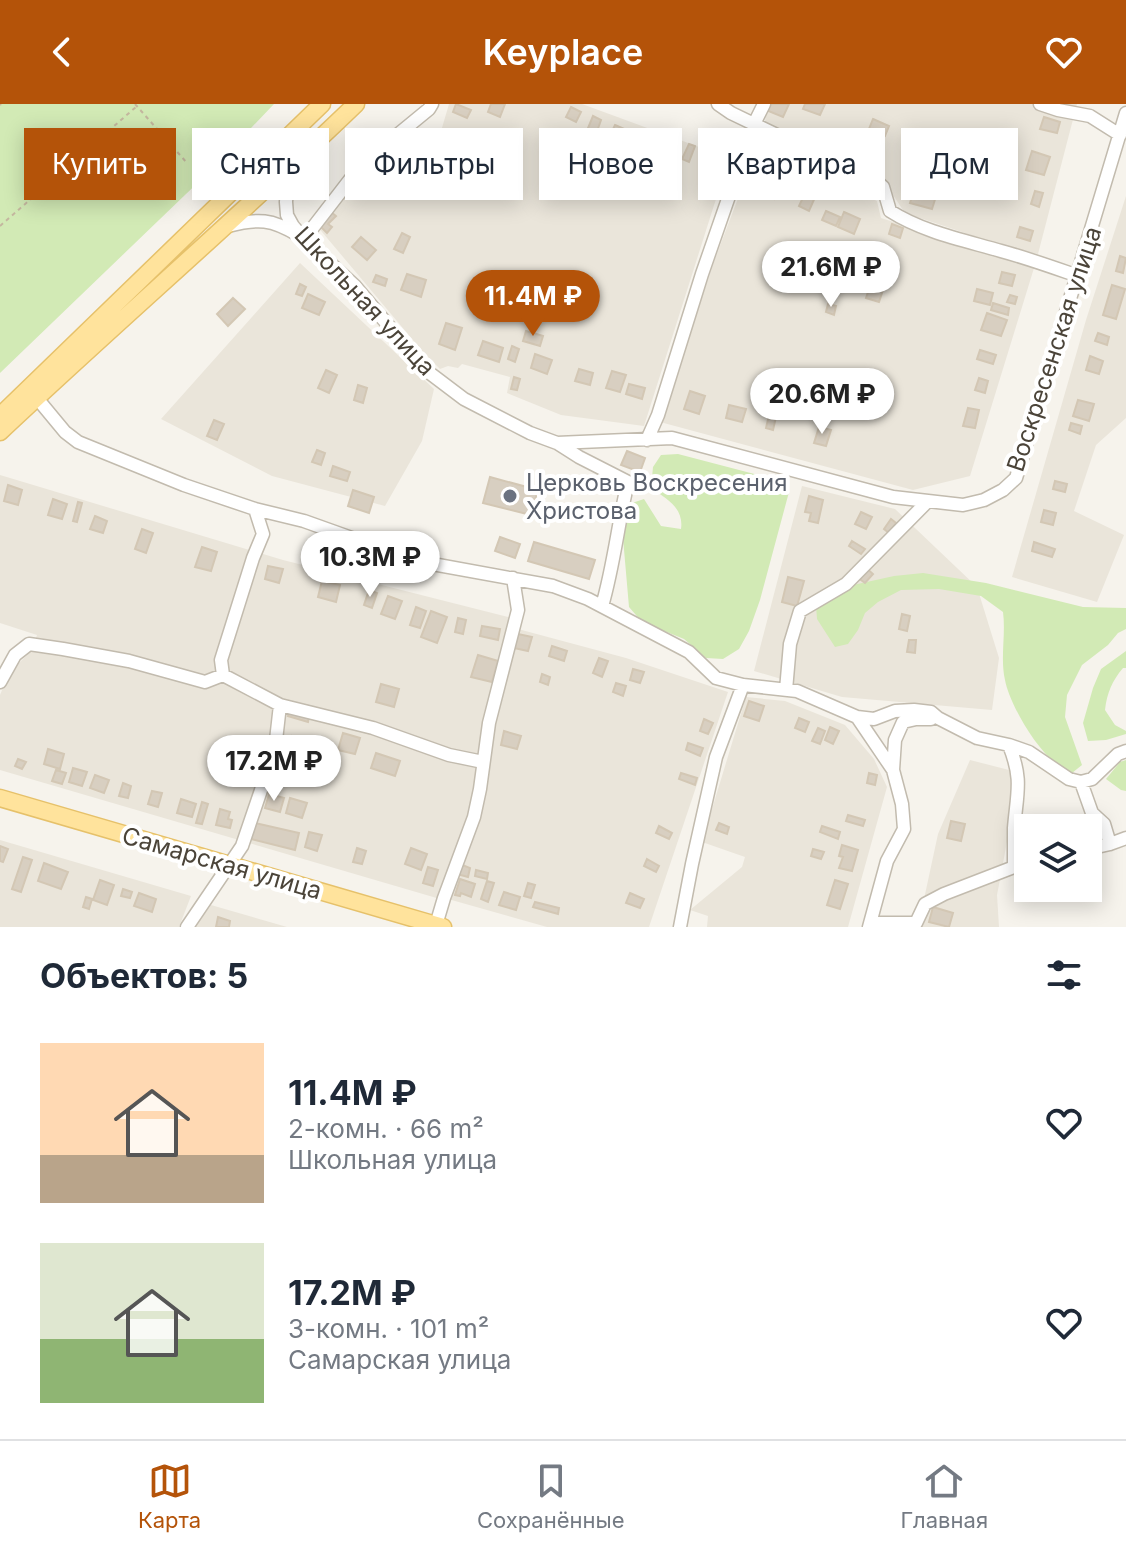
<!DOCTYPE html>
<html lang="ru">
<head>
<meta charset="utf-8">
<style>
	body { margin:0; font-family:Inter,sans-serif; background:#f6f6f7; color:#1f2937; height:100vh; display:flex; flex-direction:column; font-size:30px; white-space:nowrap }
	* { box-sizing:border-box; margin:0 }
	p { font-size:26px; color:#747a83 }
	.icon { flex:none; width:44px; height:44px; fill:none; stroke:currentColor; stroke-width:2; stroke-linecap:round; stroke-linejoin:round }
	.map { position:relative; height:823px; overflow:hidden }
	.side { display:flex; flex-direction:column; background:#fff; flex:1 }
	.side>* { flex:none }
	.banner { position:absolute; left:24px; top:24px; width:1078px; height:72px; display:flex; gap:16px }
	.tools { position:absolute; left:1014px; top:710px; display:grid; gap:16px }
	.tools a { display:grid; place-items:center; width:88px; height:88px; border-radius:0px; background:#fff; box-shadow:0 4px 20px #0003; font-size:40px }
	.price { position:absolute; translate:-50% -68px; padding:0 18px; border-radius:28px; background:#fff; color:#222; font-size:26px; line-height:52px; filter:drop-shadow(0 2px 4px #0008) }
	.price::after { content:''; position:absolute; left:50%; top:48px; width:24px; height:18px; margin-left:-12px; background:inherit; clip-path:polygon(0 0,100% 0,50% 100%) }
	.price.on { background:#b45309; color:#fff }
	ul { padding:0; list-style:none }
	li { display:flex; align-items:center; gap:24px; height:200px; padding:0 40px }
	li span { display:grid; place-items:center; flex:none; width:224px; height:160px; border-radius:0px; color:#555 }
	li>.icon { margin-inline-start:auto }
	span .icon { width:96px; height:96px; fill:#fffc; stroke-width:1 }
	li b { font-size:34px }
	h2 { display:flex; justify-content:space-between; align-items:center; height:96px; padding:0 40px; font-size:34px }
	.tag { padding:0 28px; border-radius:0px; background:#fff; box-shadow:0 4px 20px #0003; font-size:28px; line-height:72px }
	.tag.on { background:#b45309; color:#fff }
	header { display:flex; justify-content:space-between; align-items:center; height:104px; padding:0 40px; background:#b45309; color:#fff; font-size:36px; font-weight:600 }
	.dock { display:flex; justify-content:space-around; align-items:center; height:112px; border-top:2px solid #e0e1e3; background:#fff; font-size:22px; color:#747a83 }
	.dock a { display:grid; justify-items:center; gap:4px }
	.dock .on { color:#b45309 }
	.map>svg:first-child { display:block }
	.residential { fill:#eae5da }
	.green { fill:#d2eab5 }
	.building { fill:#d8cfc1; stroke:#d3c7b4; stroke-width:2 }
	.lines { fill:none; stroke-linecap:round; stroke-linejoin:round }
	.minor-casing { stroke:#c2bbae; stroke-width:15 }
	.major-casing { stroke:#e6c16a; stroke-width:19 }
	.path { stroke:#c4b79f; stroke-width:2; stroke-dasharray:4 4; stroke-linecap:butt }
	.minor { stroke:#fff; stroke-width:12 }
	.major { stroke:#ffe39c; stroke-width:16 }
	.worship-dot { fill:#6b7280; stroke:#fff; stroke-width:3 }
	.labels { text-anchor:middle; dominant-baseline:central; stroke-width:8; stroke-linejoin:round; paint-order:stroke }
	.street-label { font-size:24px; fill:#4b4439; stroke:#fff }
	.worship-label { font-size:24px; fill:#5b616d; stroke:#fff; text-anchor:start }
</style>
</head>
<body>
<header><svg class="icon" aria-label="back" viewBox="0 0 24 24"><path d="M15 5l-7 7 7 7"/></svg>Keyplace<svg class="icon" aria-label="heart" viewBox="0 0 24 24"><path d="M12 20l-8-8c-3-5 5-10 8-4 3-6 11-1 8 4z"/></svg></header>
<div class="map">
<svg width="1126" height="823" viewBox="0 0 1126 823">
	<rect width="100%" height="100%" fill="#f6f3ec"/>
	<path class="residential" d="M449,0H582L729,54L644,322L561,311L507,289L510,273L462,260L458,264L448,262L440,265L423,248L317,122L373,62L424,85Z
		M770,0H1077L1038,150L1016,146L905,109L883,76L765,19L766,8Z
		M756,47L829,74L877,97L881,114L1034,164L970,372L913,386L660,318L715,155Z
		M1126,92V314L1096,341L1074,407L1124,431L1097,498L1012,473L1086,216Z
		M300,159L434,285L422,337L385,402L272,372L161,315Z
		M0,371L283,456L512,514L478,649L470,710L440,795L0,666V591L9,569L32,546L37,531L0,519Z
		M802,382L895,405L977,483L999,554L992,606L842,593L754,567Z
		M518,525L626,554L728,588L649,823H547L448,795Z
		M746,593L785,597L845,621L874,655L887,683L848,823H707L708,812L690,806L742,763L745,753L702,738Z
		M970,656L1013,667L1012,711L997,791L999,823H918L938,730Z
		M0,736L191,792L179,823H0Z
		M211,801L287,823H195Z"/>
	<path class="green" d="M0,0H274L212,65L0,269Z
		M678,350L781,377L789,388L760,496L749,527L739,545L723,555L706,554L684,535L642,518L629,503L623,434L627,411L632,399L644,395L661,422L681,425C684,404 667,395 651,384L653,363L661,351Z
		M923,469L986,479L1083,503L1126,504V525L1118,529L1108,541L1082,561L1067,591L1065,613L1082,661L1072,669C1045,662 1010,603 1005,576C1000,554 1006,531 1003,508L981,492L939,485L901,486L878,498L865,509L858,526L848,540L835,543L817,515L816,502L853,481L894,472Z
		M1126,547V564H1123C1112,577 1107,589 1105,606L1115,621L1126,627V630L1106,636L1088,637L1083,619L1093,584L1101,565Z
		M1126,656V687L1121,686L1106,675L1120,658Z"/>
	<path class="building" d="M456,0L471,6L467,14L453,8Z
		M491,0H505L500,13L488,8Z
		M769,0H789L783,13L766,6Z
		M805,0H825L820,11L803,5Z
		M571,3L581,8L576,18L566,13Z
		M593,12L601,16L595,33L586,29Z
		M1044,13L1060,18L1057,29L1040,25Z
		M873,15L889,22L885,32L869,25Z
		M615,21L629,27L618,53L603,46Z
		M689,40L695,42L689,58L682,55Z
		M669,42L677,45L672,59L664,56Z
		M1032,47L1050,53L1044,71L1026,66Z
		M754,50L760,53L757,62L751,59Z
		M712,57L723,62L720,70L708,65Z
		M626,61L648,70L645,77L623,68Z
		M752,70L767,76L765,79L778,85L774,95L761,90L759,93L745,87Z
		M915,83L937,89L932,105L910,99Z
		M806,87L816,91L809,107L799,102Z
		M1035,87L1043,89L1039,103L1031,100Z
		M826,107L840,113L836,122L822,116Z
		M331,108L336,112L328,120L332,123L327,129L319,121Z
		M844,108L860,115L854,130L838,123Z
		M892,120L903,124L900,134L889,130Z
		M1020,123L1033,127L1030,137L1017,133Z
		M402,129L410,133L403,149L394,145Z
		M361,133L376,146L367,156L352,143Z
		M1120,152L1126,154L1123,169L1116,167Z
		M880,162L894,165L892,173L878,169Z
		M1002,168L1015,171L1012,182L999,179Z
		M407,170L426,176L421,193L401,186Z
		M376,171L387,175L385,182L373,178Z
		M871,179L884,183L879,198L866,194Z
		M300,180L306,183L302,192L296,190Z
		M1112,181L1125,185L1116,215L1103,211Z
		M977,185L993,189L990,201L974,197Z
		M308,190L325,198L319,211L302,204Z
		M1010,191L1017,193L1015,200L1007,198Z
		M233,194L245,205L228,222L217,210Z
		M993,199L1009,204L1008,211L991,206Z
		M828,200L836,202L834,211L826,208Z
		M987,209L1007,216L1001,232L981,226Z
		M446,219L462,224L455,246L439,240Z
		M526,227L543,232L540,242L523,237Z
		M1098,229L1109,233L1107,241L1095,237Z
		M483,237L503,244L499,258L478,251Z
		M512,242L519,245L515,258L508,255Z
		M980,246L996,251L993,260L977,255Z
		M535,250L552,256L547,270L531,264Z
		M1090,252L1103,257L1099,270L1086,266Z
		M579,265L593,269L590,281L575,277Z
		M326,266L337,271L329,289L318,284Z
		M612,267L626,271L620,288L606,284Z
		M514,273L520,275L517,286L511,285Z
		M791,273L802,275L798,296L787,294Z
		M979,274L988,277L985,289L975,286Z
		M629,280L645,284L642,295L626,290Z
		M358,281L367,284L363,299L354,296Z
		M690,287L705,292L699,310L684,305Z
		M1078,296L1094,300L1089,317L1073,312Z
		M729,301L746,305L742,318L726,314Z
		M968,304L979,306L975,324L963,322Z
		M769,311L776,313L773,326L766,324Z
		M214,316L224,320L217,336L207,332Z
		M1071,319L1082,322L1080,330L1069,326Z
		M819,323L831,326L826,342L814,339Z
		M317,346L325,349L321,361L312,358Z
		M627,347L645,354L640,368L621,361Z
		M333,362L350,368L347,377L330,372Z
		M490,373L538,386L531,411L483,399Z
		M1055,377L1067,380L1065,388L1053,385Z
		M609,380L619,383L617,390L607,386Z
		M8,381L22,386L18,401L4,397Z
		M353,386L374,393L369,409L348,402Z
		M809,392L823,396L818,419L809,417L811,409L805,408Z
		M53,395L67,400L62,415L48,411Z
		M78,398L82,399L77,418L73,417Z
		M1044,406L1056,409L1053,421L1041,418Z
		M861,408L872,413L866,425L855,420Z
		M95,412L107,417L103,429L90,425Z
		M891,415L896,419L889,429L884,425Z
		M142,425L153,429L146,449L135,445Z
		M500,433L520,440L515,454L495,447Z
		M852,437L865,445L861,450L849,442Z
		M534,438L595,456L589,475L528,457Z
		M1034,438L1055,445L1052,453L1032,447Z
		M202,443L217,448L211,467L195,463Z
		M268,462L283,465L279,479L265,475Z
		M865,463L873,470L865,479L857,473Z
		M788,473L804,477L797,502L782,498Z
		M322,477L340,481L336,498L318,493Z
		M369,486L377,489L372,504L364,501Z
		M388,492L402,497L395,515L381,510Z
		M416,503L426,507L420,524L410,521Z
		M431,507L447,513L437,539L421,533Z
		M902,510L910,512L907,527L899,525Z
		M458,514L466,516L463,530L455,528Z
		M482,522L500,525L498,536L480,532Z
		M518,530L532,533L528,547L514,544Z
		M909,536H916L915,549L907,548Z
		M552,542L567,547L564,557L549,552Z
		M478,551L498,557L492,578L471,573Z
		M599,554L608,557L602,573L593,569Z
		M633,565L644,568L640,579L630,576Z
		M542,570L550,573L548,581L540,578Z
		M616,579L626,582L623,592L613,588Z
		M381,580L399,585L394,603L376,598Z
		M749,597L764,602L759,617L744,612Z
		M290,607L309,613L308,618L288,612Z
		M799,614L809,618L805,628L795,624Z
		M704,615L713,619L708,630L700,627Z
		M830,623L839,627L833,640L825,636Z
		M818,624L825,627L820,640L812,637Z
		M504,627L521,632L517,645L501,641Z
		M343,629L360,634L355,650L338,646Z
		M292,632L312,639L310,644L320,648L312,674L303,671L304,666L292,662L297,646L288,643Z
		M688,639L703,644L700,652L686,646Z
		M48,645L64,650L60,665L44,660Z
		M376,649L400,657L395,672L371,664Z
		M18,655L26,658L22,665L15,662Z
		M73,664L87,668L82,682L69,678Z
		M56,666L66,669L62,680L52,677Z
		M681,669L697,674L695,681L679,675Z
		M869,669L877,671L875,681L867,679Z
		M95,671L109,676L104,689L90,684Z
		M123,679L131,682L128,694L119,692Z
		M152,687L162,689L158,703L148,700Z
		M269,690L284,694L280,708L265,704Z
		M290,694L307,699L302,714L286,709Z
		M181,695L196,700L192,713L177,709Z
		M202,698L208,700L202,720L196,719Z
		M220,705L230,708L228,715L232,716L230,724L216,721Z
		M848,711L865,716L863,722L846,717Z
		M951,717L965,720L961,737L947,734Z
		M255,719L299,729L295,746L251,735Z
		M719,719L729,723L727,730L716,726Z
		M659,722L672,729L669,735L656,729Z
		M822,722L840,728L838,735L820,728Z
		M309,728L322,731L317,747L305,743Z
		M842,741L858,746L852,767L839,764L843,753L839,752Z
		M0,742L8,745L3,758L0,757Z
		M357,744L366,747L362,760L353,758Z
		M411,744L427,750L421,766L405,760Z
		M813,745L824,748L821,755L811,752Z
		M23,753L32,756L21,788L12,785Z
		M647,755L659,762L656,768L644,762Z
		M44,759L68,768L61,785L38,777Z
		M460,760L470,764L468,773L457,770Z
		M428,763L438,766L433,782L423,779Z
		M476,766L488,769L487,775L475,772Z
		M460,775L475,780L471,793L461,789L460,792L455,791Z
		M100,776L114,781L107,801L93,796Z
		M835,776L848,780L840,805L827,801Z
		M487,777L494,779L488,798L481,795Z
		M528,779L535,781L531,794L524,792Z
		M123,785L132,788L130,794L121,792Z
		M504,788L520,793L516,806L499,801Z
		M139,789L156,795L152,808L134,802Z
		M630,789L644,795L640,804L626,799Z
		M86,793L92,795L89,805L83,803Z
		M535,798L559,804L558,810L533,803Z
		M933,803L953,809L949,823L929,818Z
		M218,813L230,817L229,823H216Z"/>
	<g class="lines">
		<defs>
			<path id="minor" d="M718,0L731,9L841,62L875,76L883,83L890,107C923,128 963,136 1001,147C1027,154 1052,163 1078,172
				M1040,0L1058,6L1090,12L1120,31
				M296,60L287,82L286,98L287,111L293,122L304,135L355,182L427,267L464,295L530,329L557,339L672,334L893,393L963,401L984,396L1003,386L1016,374L1126,9
				M228,122C258,114 272,115 298,131
				M304,135L362,60L429,5L432,0
				M36,293L65,328L78,338L184,381L255,405L304,417L416,457L553,482L588,495L689,548L716,574L743,581L797,587L857,613L893,666
				M647,336L658,311L702,170L754,20L764,0
				M557,339L579,353L628,378C618,419 614,461 602,502
				M223,571L221,556L253,454L263,430L255,405
				M0,578L15,551L29,540L63,545L129,557L205,578L223,571L280,601L373,624L449,651L483,658
				M786,586L790,540L800,507L846,480L928,397
				M857,613L874,615L895,607L914,606L931,608L938,614L977,634L1009,641L1029,648L1069,675L1081,678L1092,675L1118,650L1126,647
				M1009,641C1023,676 1017,688 1014,724C1014,737 1014,750 1014,763
				M1081,678L1092,709L1104,720L1110,740
				M1088,745L1110,740L1126,734
				M870,819H916L925,800L944,790L1014,763L1028,760
				M436,821L444,794L474,713L480,685L489,619L518,506L513,474
				M187,823L242,742L275,645L280,601
				M680,823L692,760L716,653L743,581
				M869,823L887,757L904,725L902,700L893,666L895,636L903,618L916,615H931"/>
			<path id="major" d="M0,312L322,0
				M0,328C118,217 240,112 356,0
				M0,694L443,823"/>
		</defs>
		<use href="#minor" class="minor-casing"/>
		<use href="#major" class="major-casing"/>
		<path class="path" d="M135,0L187,59
			M0,1L1,0
			M0,122L137,2"/>
		<use href="#minor" class="minor"/>
		<use href="#major" class="major"/>
	</g>
	<circle class="worship-dot" cx="510" cy="392" r="8"/>
	<g class="labels">
		<g class="street-label">
			<text transform="translate(365 197) rotate(47)">Школьная улица</text>
			<text transform="translate(1054 245) rotate(-72)">Воскресенская улица</text>
			<text transform="translate(222 759) rotate(16)">Самарская улица</text>
		</g>
		<g class="worship-label">
			<text x="526" y="378">Церковь Воскресения<tspan x="526" dy="28">Христова</tspan></text>
		</g>
	</g>
</svg>
<div class="tools">
<a><svg class="icon" aria-label="layers" viewBox="0 0 24 24"><path d="M12 4l9 5-9 5-9-5zM3 14l9 5 9-5"/></svg></a>
</div>
<b class="price" style="left:831px;top:205px">21.6M ₽</b>
<b class="price on" style="left:533px;top:234px">11.4M ₽</b>
<b class="price" style="left:822px;top:332px">20.6M ₽</b>
<b class="price" style="left:370px;top:495px">10.3M ₽</b>
<b class="price" style="left:274px;top:699px">17.2M ₽</b>
<div class="banner">
<a class="tag on">Купить</a>
<a class="tag">Снять</a>
<a class="tag">Фильтры</a>
<a class="tag">Новое</a>
<a class="tag">Квартира</a>
<a class="tag">Дом</a>
</div>
</div>
<section class="side">
<h2>Объектов: 5<svg class="icon" aria-label="filters" viewBox="0 0 24 24"><path d="M4 7h16M4 17h16"/><circle cx="9" cy="7" r="2"/><circle cx="15" cy="17" r="2"/></svg></h2>
<ul>
<li><span style="background:linear-gradient(#ffd9b3 70%,#b9a48a 0)"><svg class="icon" aria-label="home" viewBox="0 0 24 24"><path d="M3 11l9-7 9 7M6 9v11h12V9"/></svg></span><div><b>11.4M ₽</b><p>2-комн. · 66 m²</p><p>Школьная улица</p></div><svg class="icon" aria-label="heart" viewBox="0 0 24 24"><path d="M12 20l-8-8c-3-5 5-10 8-4 3-6 11-1 8 4z"/></svg></li>
<li><span style="background:linear-gradient(#dfe7d0 60%,#8fb573 0)"><svg class="icon" aria-label="home" viewBox="0 0 24 24"><path d="M3 11l9-7 9 7M6 9v11h12V9"/></svg></span><div><b>17.2M ₽</b><p>3-комн. · 101 m²</p><p>Самарская улица</p></div><svg class="icon" aria-label="heart" viewBox="0 0 24 24"><path d="M12 20l-8-8c-3-5 5-10 8-4 3-6 11-1 8 4z"/></svg></li>
</ul>
</section>
<nav class="dock">
<a class="on"><svg class="icon" aria-label="map" viewBox="0 0 24 24"><path d="M3 6l6-2 6 2 6-2v14l-6 2-6-2-6 2zM9 4v14M15 6v14"/></svg>Карта</a>
<a><svg class="icon" aria-label="saved" viewBox="0 0 24 24"><path d="M7 4h10v16l-5-4-5 4z"/></svg>Сохранённые</a>
<a><svg class="icon" aria-label="home" viewBox="0 0 24 24"><path d="M3 11l9-7 9 7M6 9v11h12V9"/></svg>Главная</a>
</nav>
</body>
</html>
